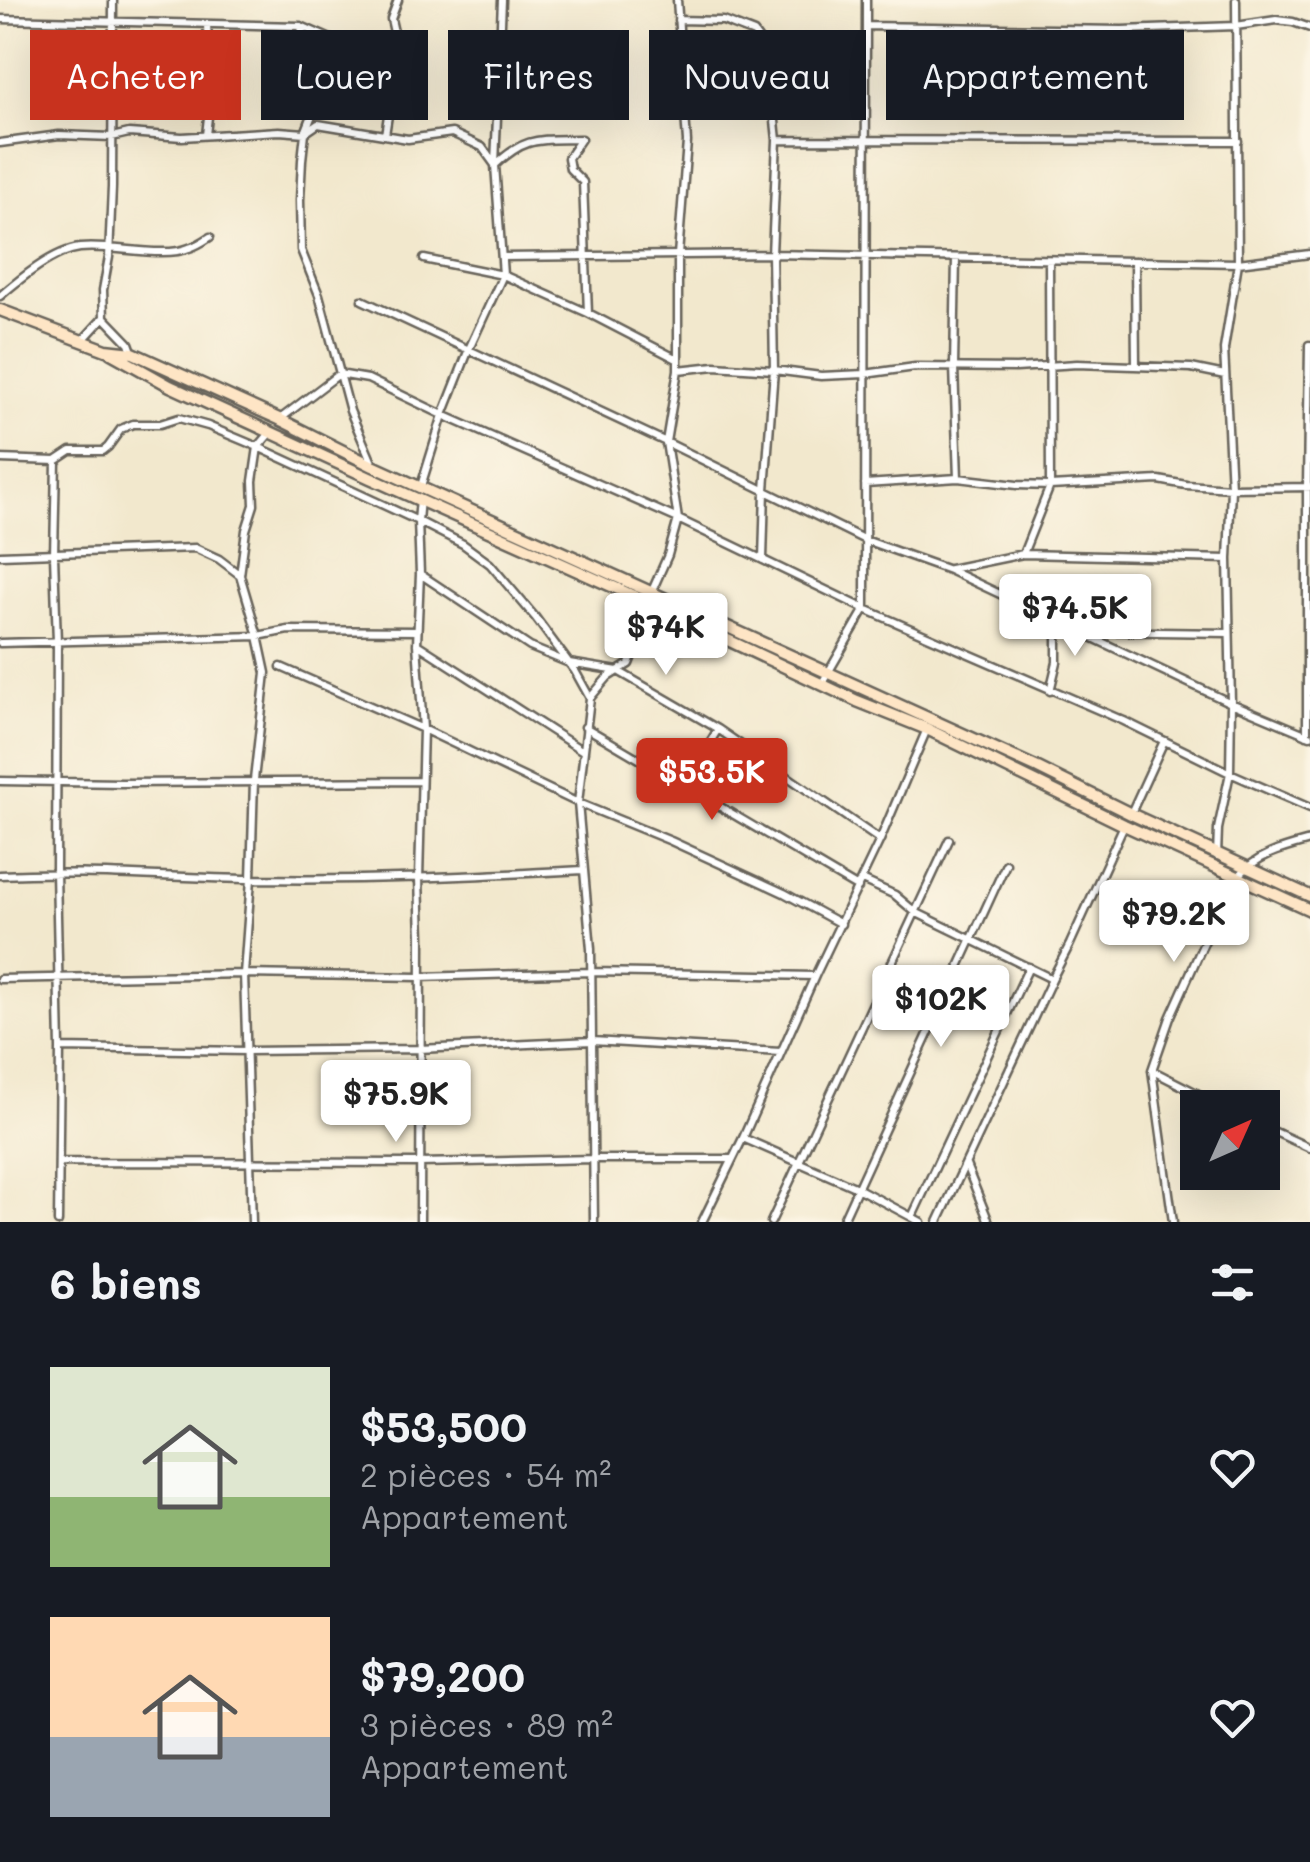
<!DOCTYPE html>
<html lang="fr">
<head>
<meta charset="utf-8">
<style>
	body { margin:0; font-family:Mali,sans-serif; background:#20242c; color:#f1f3f6; height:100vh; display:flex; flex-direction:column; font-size:38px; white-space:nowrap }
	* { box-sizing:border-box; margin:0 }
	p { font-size:32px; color:#9ea1a6 }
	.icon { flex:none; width:55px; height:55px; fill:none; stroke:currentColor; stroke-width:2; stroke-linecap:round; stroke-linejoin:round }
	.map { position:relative; height:1222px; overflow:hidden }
	.drawer { display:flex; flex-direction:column; background:#171b24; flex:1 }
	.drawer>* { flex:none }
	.hud { position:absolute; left:30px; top:30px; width:1250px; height:90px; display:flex; gap:20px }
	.needle { width:65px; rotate:45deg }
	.controls { position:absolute; left:1180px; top:1090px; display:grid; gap:20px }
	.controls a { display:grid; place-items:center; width:100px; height:100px; border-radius:0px; background:#171b24; box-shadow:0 10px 40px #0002; font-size:50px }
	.price { position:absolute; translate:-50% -85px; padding:0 22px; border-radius:10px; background:#fff; color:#222; font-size:32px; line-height:65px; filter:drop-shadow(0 2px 5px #0008) }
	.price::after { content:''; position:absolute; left:50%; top:60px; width:30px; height:22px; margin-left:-15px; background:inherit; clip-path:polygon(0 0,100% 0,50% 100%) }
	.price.on { background:#c8321e; color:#fff }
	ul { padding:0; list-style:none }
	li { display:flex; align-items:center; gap:30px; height:250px; padding:0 50px }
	li span { display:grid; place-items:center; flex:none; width:280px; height:200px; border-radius:0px; color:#555 }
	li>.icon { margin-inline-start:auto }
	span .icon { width:120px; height:120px; fill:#fffc; stroke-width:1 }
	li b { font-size:42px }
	h2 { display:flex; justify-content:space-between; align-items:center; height:120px; padding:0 50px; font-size:42px }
	.pill { padding:0 35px; border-radius:0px; background:#171b24; box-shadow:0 10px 40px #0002; font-size:35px; line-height:90px }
	.pill.on { background:#c8321e; color:#fff }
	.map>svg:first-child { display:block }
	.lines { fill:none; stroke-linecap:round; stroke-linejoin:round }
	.street-casing { stroke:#67635a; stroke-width:11 }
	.secondary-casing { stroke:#67635a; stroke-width:15 }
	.street { stroke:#fff; stroke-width:6 }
	.secondary { stroke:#fee5c5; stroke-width:10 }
</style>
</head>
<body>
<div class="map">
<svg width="1310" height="1222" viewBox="0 0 1310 1222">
	<rect width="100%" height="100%" fill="#fcf5e5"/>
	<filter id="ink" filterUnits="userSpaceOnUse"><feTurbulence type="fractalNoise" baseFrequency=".01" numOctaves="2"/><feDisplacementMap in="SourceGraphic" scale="20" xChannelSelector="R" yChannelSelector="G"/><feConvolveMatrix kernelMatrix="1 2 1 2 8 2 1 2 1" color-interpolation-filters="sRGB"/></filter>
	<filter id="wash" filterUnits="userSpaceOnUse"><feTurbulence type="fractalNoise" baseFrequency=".0048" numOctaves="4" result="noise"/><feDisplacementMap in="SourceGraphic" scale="40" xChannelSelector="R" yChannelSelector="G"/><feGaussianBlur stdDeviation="2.25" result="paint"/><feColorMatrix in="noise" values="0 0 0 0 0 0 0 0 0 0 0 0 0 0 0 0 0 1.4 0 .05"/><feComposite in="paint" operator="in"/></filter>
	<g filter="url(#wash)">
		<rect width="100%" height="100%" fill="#f2e8cd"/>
	</g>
	<g filter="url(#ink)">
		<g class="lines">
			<defs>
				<path id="street" d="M0,19L301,26L347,46
					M678,20L723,21L754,33L764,47L772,92L777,140L772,254L774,370L765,490L763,560
					M301,26L314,110L305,133L302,160L300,200L301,250L319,295L350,411L373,465
					M867,26L1122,30L1236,26L1276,20L1293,22L1310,28
					M206,135L211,90L207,25
					M385,135L398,50L391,19L398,0
					M581,139L568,158L570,169L583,182L588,313
					M777,140L1238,141
					M0,143L59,135L112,137L129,133L182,137L279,131L305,133L318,124L408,139L452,133L482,147L495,165L503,275L469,349L443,415L421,486
					M495,164L502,0
					M495,165C526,136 539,140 579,139
					M502,257L772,254L1238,263L1310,254
					M956,258L954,367L958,478
					M424,259L503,275L588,313L677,359
					M1135,261L1136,366
					M0,296C20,279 53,251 80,248C111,244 163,259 189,248C196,246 204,241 210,237
					M362,300L666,442L865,540L949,570L1231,703L1310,736
					M104,317L129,343L133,354
					M82,341L104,317L103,290L109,257L112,187L113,0
					M678,370L715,366L774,370L821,376L865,374L915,367L1016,368L1077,364L1191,368L1225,375
					M280,419L339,374L368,379L443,415L678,519L865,609L1124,721L1230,773L1310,808
					M0,459L56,461L71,451H103L108,447L121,429L133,424H160L179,418L208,426L258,447L418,521L463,544L490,564L535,617L575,671L590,698
					M56,461L54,555L57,642L56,872L60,1048L58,1222
					M865,484L958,478L1017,485L1050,486L1159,480L1186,485L1231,488L1310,487
					M1023,554L1050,486L1049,260
					M0,555L195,548L219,559L240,575
					M950,569L1023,554L1228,559
					M420,574L530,647L569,663L618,671L718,729L880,840
					M652,591L668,555L678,519L666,442L678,370V255L687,142L677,0
					M1086,631L1229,633
					M0,643L258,636L288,630L417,631
					M417,644L583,751
					M281,667L423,729L578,803L671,841L784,893L841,924
					M821,685L865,609L866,0
					M1050,691L1057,662V623
					M585,727L858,888
					M1307,735V487L1309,345
					M0,781L122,783L420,781
					M685,784L718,729
					M1131,813L1164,741
					M1217,856L1218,829L1230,773L1231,703L1228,559L1231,488L1224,349L1238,263L1236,0
					M0,875C85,870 169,878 253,879C364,881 473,876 583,870
					M1239,876C1256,855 1284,848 1310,841
					M862,880L895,895L915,912L1052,979
					M0,979L244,974L419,977L591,972L815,976
					M60,1048L247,1051L419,1049L592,1041L780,1052
					M1153,1071L1226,1108
					M1262,1126L1310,1148
					M743,1138L857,1188L921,1222
					M59,1162L420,1163L593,1159H732
					M966,1165L989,1222
					M912,1217L1029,967
					M252,1222L244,974L251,879L254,780L266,673L258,636L240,575L246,530L254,505L253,481L258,447L270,433
					M420,1222L421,937L419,879L423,729L417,644L420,574L418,521L420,499
					M594,1222L591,949L578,803L590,698L608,677L629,664L637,643L636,627L647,602
					M702,1222L743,1138L815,976L880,840L927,729
					M771,1222L949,840
					M842,1222L1006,864
					M938,1222L1052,979L1070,944L1124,825
					M1173,1222L1152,1070L1170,1018L1234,876"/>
				<path id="secondary" d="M0,310L106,350L133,353L279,419L373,466L1038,768L1131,814L1310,896
					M111,353L170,386L370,478L647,602L857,701L927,729L1124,825L1310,910"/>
			</defs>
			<use href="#street" class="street-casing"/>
			<use href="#secondary" class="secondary-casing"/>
			<use href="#street" class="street"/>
			<use href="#secondary" class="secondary"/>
		</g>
	</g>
</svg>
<div class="controls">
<a><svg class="needle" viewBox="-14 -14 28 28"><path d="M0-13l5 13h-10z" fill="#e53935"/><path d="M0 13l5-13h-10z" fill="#9ea1a6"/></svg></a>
</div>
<b class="price" style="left:1075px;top:659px">$74.5K</b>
<b class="price" style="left:666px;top:678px">$74K</b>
<b class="price on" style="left:712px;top:823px">$53.5K</b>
<b class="price" style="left:1174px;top:965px">$79.2K</b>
<b class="price" style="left:941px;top:1050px">$102K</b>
<b class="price" style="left:396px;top:1145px">$75.9K</b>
<div class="hud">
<a class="pill on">Acheter</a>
<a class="pill">Louer</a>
<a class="pill">Filtres</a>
<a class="pill">Nouveau</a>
<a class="pill">Appartement</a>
</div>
</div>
<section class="drawer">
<h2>6 biens<svg class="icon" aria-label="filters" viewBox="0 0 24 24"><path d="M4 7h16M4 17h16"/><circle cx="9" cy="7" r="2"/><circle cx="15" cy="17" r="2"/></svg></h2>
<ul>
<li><span style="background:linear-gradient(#dfe7d0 65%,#8fb573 0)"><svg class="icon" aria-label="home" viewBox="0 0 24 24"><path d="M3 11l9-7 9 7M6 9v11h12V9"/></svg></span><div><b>$53,500</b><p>2 pièces · 54 m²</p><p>Appartement</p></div><svg class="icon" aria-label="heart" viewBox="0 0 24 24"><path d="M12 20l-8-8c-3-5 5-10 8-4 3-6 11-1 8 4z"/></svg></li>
<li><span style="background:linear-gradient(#ffd9b3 60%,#9aa5b1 0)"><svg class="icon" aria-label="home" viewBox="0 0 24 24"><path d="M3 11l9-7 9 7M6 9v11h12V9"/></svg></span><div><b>$79,200</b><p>3 pièces · 89 m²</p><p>Appartement</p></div><svg class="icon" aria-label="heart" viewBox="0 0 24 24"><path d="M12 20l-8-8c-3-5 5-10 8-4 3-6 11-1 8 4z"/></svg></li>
</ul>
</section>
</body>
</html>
